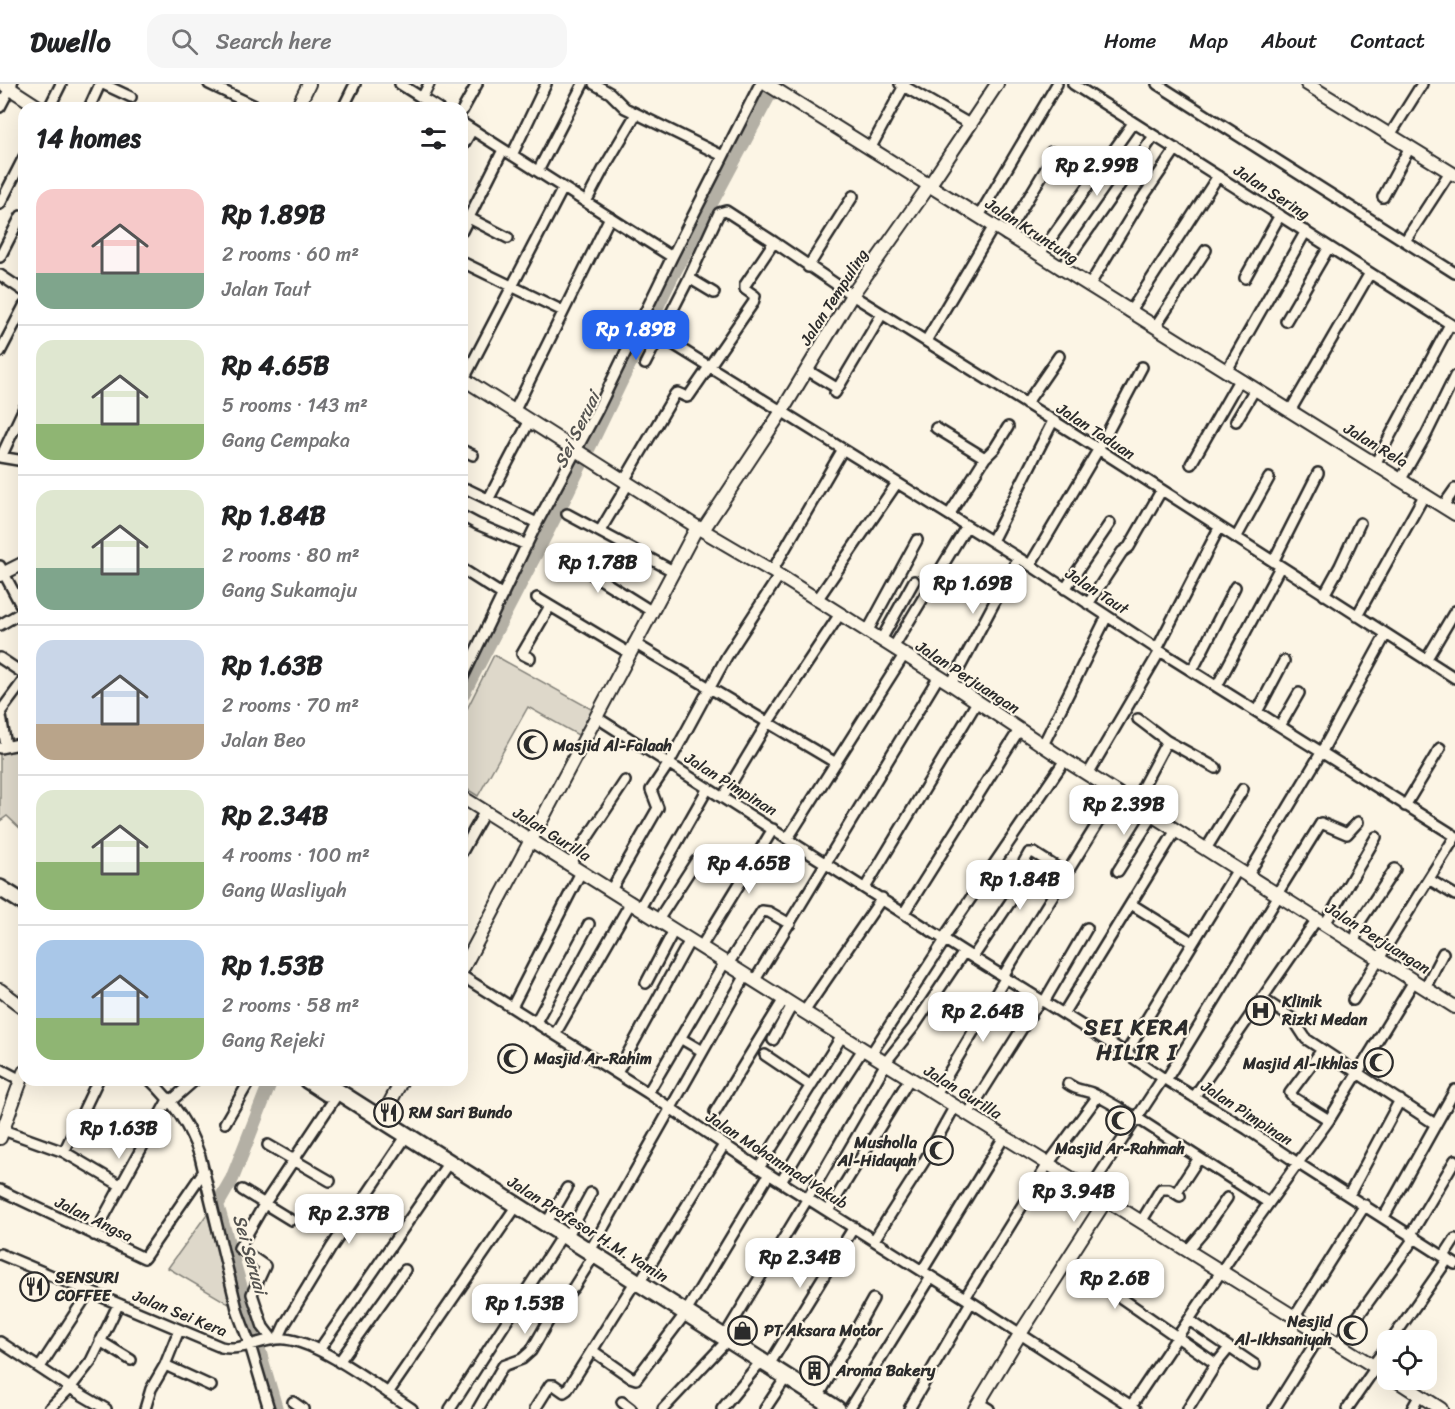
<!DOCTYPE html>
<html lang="en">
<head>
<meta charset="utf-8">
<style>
	body { margin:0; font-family:Sriracha,sans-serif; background:#f6f6f6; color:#202124; height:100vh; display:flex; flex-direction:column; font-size:22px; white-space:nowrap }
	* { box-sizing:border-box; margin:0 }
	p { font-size:20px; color:#757577 }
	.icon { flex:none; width:33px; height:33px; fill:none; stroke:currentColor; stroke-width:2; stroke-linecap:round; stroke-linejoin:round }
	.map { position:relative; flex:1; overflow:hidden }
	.sheet { position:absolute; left:18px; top:18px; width:450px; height:984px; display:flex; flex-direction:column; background:#fff; border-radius:18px; box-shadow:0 6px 24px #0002 }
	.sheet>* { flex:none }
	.buttons { position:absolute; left:1377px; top:1246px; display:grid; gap:12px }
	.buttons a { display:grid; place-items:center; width:60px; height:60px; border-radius:12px; background:#fff; box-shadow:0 6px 24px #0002; font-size:30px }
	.price { position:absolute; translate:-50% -51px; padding:0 14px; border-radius:12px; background:#fff; color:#222; font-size:20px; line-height:39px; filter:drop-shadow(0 2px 3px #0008) }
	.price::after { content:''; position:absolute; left:50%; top:36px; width:18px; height:14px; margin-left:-9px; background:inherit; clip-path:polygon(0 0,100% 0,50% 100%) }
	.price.active { background:#2563eb; color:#fff }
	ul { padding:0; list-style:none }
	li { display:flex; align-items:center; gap:18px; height:150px; padding:0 18px }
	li+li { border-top:2px solid #e0e0e0 }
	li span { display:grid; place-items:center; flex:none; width:168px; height:120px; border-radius:18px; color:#555 }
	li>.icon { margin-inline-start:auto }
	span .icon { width:72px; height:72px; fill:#fffc; stroke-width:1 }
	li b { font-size:26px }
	h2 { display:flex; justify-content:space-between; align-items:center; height:72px; padding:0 18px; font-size:26px }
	header { display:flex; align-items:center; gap:36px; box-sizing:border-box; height:84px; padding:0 30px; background:#fff; border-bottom:2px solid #e0e0e0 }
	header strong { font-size:28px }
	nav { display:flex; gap:33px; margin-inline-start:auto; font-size:21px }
	.search { width:420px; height:54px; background:#f6f6f6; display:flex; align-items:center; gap:15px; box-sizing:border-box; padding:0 21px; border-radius:18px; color:#757577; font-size:22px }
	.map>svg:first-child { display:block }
	.green { fill:#ded8ca; stroke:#84827a; stroke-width:1.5 }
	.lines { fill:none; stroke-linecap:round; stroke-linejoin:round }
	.river { stroke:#b4b0a5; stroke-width:14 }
	.minor-casing { stroke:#2b2b2b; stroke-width:14 }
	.tertiary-casing { stroke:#2b2b2b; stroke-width:16 }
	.primary-casing { stroke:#2b2b2b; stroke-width:20 }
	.minor { stroke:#fcf5e5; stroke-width:9 }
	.tertiary { stroke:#fcf5e5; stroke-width:12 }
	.primary { stroke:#fcf5e5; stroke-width:15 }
	.labels { text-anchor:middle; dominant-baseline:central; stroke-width:4.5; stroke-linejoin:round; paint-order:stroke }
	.street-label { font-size:16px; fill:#2b2b2b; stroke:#fcf5e5 }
	.poi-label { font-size:16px; font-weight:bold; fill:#2b2b2b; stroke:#fcf5e5; text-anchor:start }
	.water-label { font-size:18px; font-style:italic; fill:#545350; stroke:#fcf5e5 }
	.district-label { font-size:22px; font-weight:bold; letter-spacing:1.5px; fill:#2b2b2b; stroke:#fcf5e5 }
</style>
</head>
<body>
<header>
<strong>Dwello</strong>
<div class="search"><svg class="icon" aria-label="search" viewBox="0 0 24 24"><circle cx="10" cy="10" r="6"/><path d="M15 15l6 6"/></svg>Search here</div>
<nav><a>Home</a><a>Map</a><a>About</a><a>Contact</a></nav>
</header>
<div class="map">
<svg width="1455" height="1325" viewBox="0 0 1455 1325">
	<rect width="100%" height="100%" fill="#fcf5e5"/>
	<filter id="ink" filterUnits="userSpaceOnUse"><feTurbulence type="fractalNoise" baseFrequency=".0167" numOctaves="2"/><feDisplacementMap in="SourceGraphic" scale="12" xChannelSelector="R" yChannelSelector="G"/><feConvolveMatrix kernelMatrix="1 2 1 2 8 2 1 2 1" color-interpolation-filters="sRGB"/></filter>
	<g filter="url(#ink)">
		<path class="green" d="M494,571L593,626L578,651L528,623L478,712L462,702V635Z
			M24,666V748L7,732L0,737V670Z
			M207,1130L234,1223L168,1184Z"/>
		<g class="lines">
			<path class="river" d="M462,612L563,417L670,196L775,0
				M271,996L232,1095L217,1121L276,1325"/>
			<defs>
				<path id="minor" d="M103,0L131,13
					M209,0L259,24
					M400,0L438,24
					M594,0L610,9L625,24L723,72
					M900,0L971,41
					M1073,0L1455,243
					M1157,0L1455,189
					M422,14L429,0
					M0,23L12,0
					M49,24L61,0
					M89,24L100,0
					M343,24L355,0
					M462,27L477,0
					M462,39L672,173
					M1390,51L1422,0
					M462,63L472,46
					M870,65L905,0
					M512,71L546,0
					M538,87L583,0
					M1383,113L1410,63
					M586,118L604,84L636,30
					M0,120L24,73
					M979,132L1057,0
					M469,134L508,154
					M462,147L503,66
					M1006,151L1050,78L1051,68
					M1405,157L1450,88
					M1039,171L1133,39
					M0,173L21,132
					M462,178L563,227
					M808,183L853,112
					M1061,185L1154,52
					M0,191L24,207
					M689,194L714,209
					M1245,194L1280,131
					M1089,202L1141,116L1176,65
					M1130,228L1218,92
					M1286,237L1329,163
					M1155,243L1206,166
					M660,252L1030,481L1160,567L1455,752
					M926,257L994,142
					M0,268L24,222
					M645,280L689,194L719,129L726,127L774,158L852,211L1081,354L1455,594
					M807,286L835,303
					M1226,288L1306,147
					M464,295L563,104
					M835,309L882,230
					M1026,320L1059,272
					M1290,327L1370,189
					M514,328L610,133
					M1236,337L1255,305
					M936,344L985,374
					M462,366L473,371
					M0,373L24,377
					M1,373L24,324
					M1191,380L1239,296
					M1375,380L1450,240
					M1401,395L1426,351L1455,292
					M624,397L675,310L678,309L687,313L689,312L753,219L755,212L745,205V201L774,158
					M467,405L537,439
					M488,416L529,338
					M1443,422L1455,405
					M567,430L673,487
					M949,431L985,374L995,364L1008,343
					M462,432L477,440L527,461
					M600,447L628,400
					M1236,454L1269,394
					M992,457L1053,337
					M560,470L651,527
					M1273,478L1318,389
					M1030,481L1098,366L1142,283
					M0,482L24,527
					M462,485L503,511
					M772,487L843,365
					M1065,505L1110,439
					M1324,511L1340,482L1360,439
					M537,514L629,569
					M817,516L897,399
					M1088,520L1122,468L1129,463L1161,407
					M1357,532L1425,410
					M0,541L24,527
					M867,548L917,456
					M881,556L914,497
					M634,559L836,679
					M893,564L966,443
					M1157,565L1219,444
					M0,574L24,590
					M530,574L522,570L550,522
					M1426,576L1455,527
					M1192,587L1235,503
					M462,595L537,439L597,327L672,173L760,0
					M951,600L1018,474
					M1217,602L1280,483
					M0,626L6,662
					M1,627L24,596
					M1257,628L1284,577
					M596,633L964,868L1126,969L1163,994L1247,1045L1299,1080L1455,1180
					M1138,635L1167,657
					M1280,642L1299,609
					M1043,661L1107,532
					M0,664L24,659
					M1088,690L1160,567
					M723,713L768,638L840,530
					M1134,719L1167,657L1216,684
					M1405,722L1440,664
					M788,754L904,571
					M1206,765L1243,705
					M462,768L485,727
					M570,780L625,697
					M1118,787L1153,731
					M1248,791L1321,669L1386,550
					M1430,796L1455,811
					M865,804L977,618
					M611,806L658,724L651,706L669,679L727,572L779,492
					M1277,810L1321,739L1347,750L1358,738
					M1131,820L1192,858
					M640,824L708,704
					M904,829L1019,646
					M658,836L696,777
					M1325,840L1376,753
					M943,855L1065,676
					M1354,859L1361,836L1395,785
					M701,863L773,745
					M973,873L1025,796L1030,786L1025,782L1024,778L1029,769H1034L1067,790
					M728,880L762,827L769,828L790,840
					M462,892L648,1009L759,1084L965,1214L1136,1325
					M1003,892L1117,708
					M755,896L939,592
					M646,899L674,846
					M1425,904L1443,869
					M1263,915L1293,935L1306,955L1435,1040
					M1353,916L1455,753
					M1044,918L1087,844
					M512,923L581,788
					M804,928L882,814
					M1063,930L1176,746
					M536,938L589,840
					M555,950L631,818
					M680,954L702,967
					M773,956L792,921
					M1322,966L1290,1009L1294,1014L1329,1036
					M1126,969L1238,785
					M871,970L945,856
					M765,971L811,1002
					M0,985L21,996
					M617,989L690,856
					M150,996C174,1019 189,1041 200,1072L238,1229L250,1261L269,1325
					M1166,996L1279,811
					M1068,1000C1080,1009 1085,1004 1098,1012
					M648,1009L725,878
					M936,1010L1006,893
					M1194,1013L1317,835
					M171,1017L195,996
					M84,1027L143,1061
					M715,1028L784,915
					M968,1030L1040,916
					M225,1039L250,996
					M3,1046L64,1068L120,1101
					M268,1061L330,1097
					M64,1068L98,996
					M759,1084L842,952
					M781,1098L831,1014L863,965
					M1090,1105L1163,994
					M0,1106L144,1174L204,1087
					M242,1106L291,1136
					M1176,1109L1199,1074
					M1349,1111L1400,1016
					M828,1127L910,994
					M1384,1133L1455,1006
					M1141,1138L1161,1105H1169L1180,1112
					M546,1140L567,1104
					M1411,1150L1455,1076
					M94,1151L169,1014
					M567,1153L591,1109
					M874,1156L925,1076L955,1022
					M590,1167L746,891
					M1187,1167L1204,1147L1227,1114
					M0,1170L221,1263C243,1268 264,1253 285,1255C320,1258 381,1305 412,1325
					M1444,1172L1455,1155
					M1068,1177L1216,1280L1229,1264
					M922,1187L1004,1053
					M639,1199L724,1061
					M965,1214L1048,1080L1098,1012L1137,1034L1269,1119
					M686,1228L769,1090
					M1294,1234L1365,1121
					M1189,1236L1255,1281
					M724,1253L808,1114L889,974L913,944L964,868
					M278,1255L285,1240L331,1164L403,1057
					M273,1256L263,1243L252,1210L265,1182L239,1164L265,1119L335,1014
					M100,1257L131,1276
					M1391,1257L1448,1175
					M0,1258L70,1304L106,1325
					M1338,1260L1415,1153
					M319,1266L445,1084
					M593,1267L630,1293L636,1295L682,1234
					M339,1278L405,1186
					M165,1281L179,1246
					M769,1281L854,1143
					M1373,1281L1388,1261
					M40,1283L89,1208
					M388,1309L513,1127
					M818,1313L873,1215
					M293,1318L303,1325
					M622,1318L631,1325
					M979,1319L989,1325
					M1131,1322L1245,1152L1329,1036L1414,897
					M49,1325L70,1304L91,1277L118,1221
					M145,1325L151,1305L165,1281L211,1302
					M450,1325L559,1156
					M478,1325L503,1282L522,1275L531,1267L557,1222L574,1203L591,1176
					M535,1325L550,1301H554L564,1308L567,1306L632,1203
					M663,1325L723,1261
					M722,1325L757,1282
					M765,1325L783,1298
					M849,1325L931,1193
					M909,1325L971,1218
					M1188,1325L1216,1280
					M1274,1325L1321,1250
					M1347,1325L1376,1283
					M1412,1325L1420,1311"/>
				<path id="tertiary" d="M3,0L40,24
					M767,0L1455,430
					M1307,0L1455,91
					M297,24L309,0
					M462,294L697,443L772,487L951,600L1065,676L1455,923
					M703,446L782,327L852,211L929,102L997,0
					M0,491L24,479
					M462,713L863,965L1388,1291
					M462,886L697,443
					M0,906L24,924
					M381,1035L402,996
					M0,1054L24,988
					M1396,1296L1441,1325
					M975,1325L1020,1250L1106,1116"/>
				<path id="primary" d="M0,804L24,819
					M307,996L327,1009
					M320,996L837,1325"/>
			</defs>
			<use href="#minor" class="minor-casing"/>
			<use href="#tertiary" class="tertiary-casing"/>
			<use href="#primary" class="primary-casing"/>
			<use href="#minor" class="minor"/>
			<use href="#tertiary" class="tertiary"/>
			<use href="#primary" class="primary"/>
		</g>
	</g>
	<defs>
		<symbol id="mosque-ring" viewBox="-11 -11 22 22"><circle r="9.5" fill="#fcf5e5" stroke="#2b2b2b" stroke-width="1.5"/><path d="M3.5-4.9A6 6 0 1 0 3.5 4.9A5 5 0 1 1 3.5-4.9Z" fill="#2b2b2b"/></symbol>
		<symbol id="hospital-ring" viewBox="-11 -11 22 22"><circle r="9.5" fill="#fcf5e5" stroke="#2b2b2b" stroke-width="1.5"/><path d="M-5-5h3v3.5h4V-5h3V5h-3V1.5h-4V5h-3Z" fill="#2b2b2b"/></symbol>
		<symbol id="restaurant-ring" viewBox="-11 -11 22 22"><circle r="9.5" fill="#fcf5e5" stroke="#2b2b2b" stroke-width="1.5"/><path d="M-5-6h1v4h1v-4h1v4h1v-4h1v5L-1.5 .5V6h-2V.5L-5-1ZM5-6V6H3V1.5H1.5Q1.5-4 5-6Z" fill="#2b2b2b"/></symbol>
		<symbol id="shop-ring" viewBox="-11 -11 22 22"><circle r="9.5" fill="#fcf5e5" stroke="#2b2b2b" stroke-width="1.5"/><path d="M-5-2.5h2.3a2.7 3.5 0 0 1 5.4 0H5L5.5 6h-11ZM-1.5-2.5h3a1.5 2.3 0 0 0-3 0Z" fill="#2b2b2b"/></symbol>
		<symbol id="building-ring" viewBox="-11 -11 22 22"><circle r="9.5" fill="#fcf5e5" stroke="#2b2b2b" stroke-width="1.5"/><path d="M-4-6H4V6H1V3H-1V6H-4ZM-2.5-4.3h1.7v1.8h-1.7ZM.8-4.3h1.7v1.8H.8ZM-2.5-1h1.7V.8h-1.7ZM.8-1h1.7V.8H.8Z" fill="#2b2b2b"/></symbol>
	</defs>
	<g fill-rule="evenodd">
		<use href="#mosque-ring" x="516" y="644" width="33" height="33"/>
		<use href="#hospital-ring" x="1244" y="910" width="33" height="33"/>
		<use href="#mosque-ring" x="496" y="958" width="33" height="33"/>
		<use href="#mosque-ring" x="1362" y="962" width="33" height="33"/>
		<use href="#restaurant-ring" x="372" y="1012" width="33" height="33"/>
		<use href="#mosque-ring" x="1104" y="1020" width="33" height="33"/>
		<use href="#mosque-ring" x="922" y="1050" width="33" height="33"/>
		<use href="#restaurant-ring" x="18" y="1186" width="33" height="33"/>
		<use href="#shop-ring" x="726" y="1230" width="33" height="33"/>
		<use href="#mosque-ring" x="1336" y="1230" width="33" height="33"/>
		<use href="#building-ring" x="798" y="1270" width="33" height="33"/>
	</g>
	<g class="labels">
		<g class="street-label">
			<text transform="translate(1272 108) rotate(33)">Jalan Sering</text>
			<text transform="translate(1032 147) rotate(33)">Jalan Kruntung</text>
			<text transform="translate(834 213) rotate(-57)">Jalan Tempuling</text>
			<text transform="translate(1096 347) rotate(33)">Jalan Taduan</text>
			<text transform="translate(1376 361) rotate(31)">Jalan Rela</text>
			<text transform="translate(1097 507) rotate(33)">Jalan Taut</text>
			<text transform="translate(968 593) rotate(33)">Jalan Perjuangan</text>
			<text transform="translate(731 700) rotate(32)">Jalan Pimpinan</text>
			<text transform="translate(552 750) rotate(32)">Jalan Gurilla</text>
			<text transform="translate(1378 854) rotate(32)">Jalan Perjuangan</text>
			<text transform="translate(963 1008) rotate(32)">Jalan Gurilla</text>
			<text transform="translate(1247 1029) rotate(33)">Jalan Pimpinan</text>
			<text transform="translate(777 1076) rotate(33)">Jalan Mohammad Yakub</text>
			<text transform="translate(94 1135) rotate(26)">Jalan Angsa</text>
			<text transform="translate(588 1145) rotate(32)">Jalan Profesor H.M. Yamin</text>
			<text transform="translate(180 1229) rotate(22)">Jalan Sei Kera</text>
		</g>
		<g class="poi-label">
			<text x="553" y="661">Masjid Al-Falaah</text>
			<text x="1282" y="917">Klinik<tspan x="1282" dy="18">Rizki Medan</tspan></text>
			<text x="534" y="974">Masjid Ar-Rahim</text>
			<text x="1358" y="979" text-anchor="end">Masjid Al-Ikhlas</text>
			<text x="409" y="1028">RM Sari Bundo</text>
			<text x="917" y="1058" text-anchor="end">Musholla<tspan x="917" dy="18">Al-Hidayah</tspan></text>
			<text x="1120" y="1064" text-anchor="middle">Masjid Ar-Rahmah</text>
			<text x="55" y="1193">SENSURI<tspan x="55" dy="18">COFFEE</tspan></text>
			<text x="1332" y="1237" text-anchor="end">Nesjid<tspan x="1332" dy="18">Al-Ikhsaniyah</tspan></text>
			<text x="764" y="1246">PT Aksara Motor</text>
			<text x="836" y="1286">Aroma Bakery</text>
		</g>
		<g class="water-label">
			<text transform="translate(577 346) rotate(-64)">Sei Seruai</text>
			<text transform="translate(250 1170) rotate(74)">Sei Seruai</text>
		</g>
		<g class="district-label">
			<text x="1137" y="943">SEI KERA<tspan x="1137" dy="25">HILIR I</tspan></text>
		</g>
	</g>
</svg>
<div class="buttons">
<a><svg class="icon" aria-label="locate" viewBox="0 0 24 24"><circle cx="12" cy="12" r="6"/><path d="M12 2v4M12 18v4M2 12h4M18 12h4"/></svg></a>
</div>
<b class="price" style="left:1097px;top:113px">Rp 2.99B</b>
<b class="price active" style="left:636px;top:277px">Rp 1.89B</b>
<b class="price" style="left:598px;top:510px">Rp 1.78B</b>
<b class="price" style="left:973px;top:531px">Rp 1.69B</b>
<b class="price" style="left:1124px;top:752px">Rp 2.39B</b>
<b class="price" style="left:749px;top:811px">Rp 4.65B</b>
<b class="price" style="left:1020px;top:827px">Rp 1.84B</b>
<b class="price" style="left:983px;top:959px">Rp 2.64B</b>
<b class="price" style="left:119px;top:1076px">Rp 1.63B</b>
<b class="price" style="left:1074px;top:1139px">Rp 3.94B</b>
<b class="price" style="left:349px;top:1161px">Rp 2.37B</b>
<b class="price" style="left:800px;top:1205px">Rp 2.34B</b>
<b class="price" style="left:1115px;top:1226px">Rp 2.6B</b>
<b class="price" style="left:525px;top:1251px">Rp 1.53B</b>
<section class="sheet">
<h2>14 homes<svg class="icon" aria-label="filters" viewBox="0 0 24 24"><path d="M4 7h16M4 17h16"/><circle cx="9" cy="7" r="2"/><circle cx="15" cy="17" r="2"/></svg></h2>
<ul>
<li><span style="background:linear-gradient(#f6c9c9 70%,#7fa58c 0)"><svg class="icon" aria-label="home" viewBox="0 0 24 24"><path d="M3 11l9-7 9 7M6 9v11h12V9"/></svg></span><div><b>Rp 1.89B</b><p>2 rooms · 60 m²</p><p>Jalan Taut</p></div></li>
<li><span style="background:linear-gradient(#dfe7d0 70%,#8fb573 0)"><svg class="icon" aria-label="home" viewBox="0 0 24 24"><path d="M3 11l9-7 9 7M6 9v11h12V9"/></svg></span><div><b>Rp 4.65B</b><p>5 rooms · 143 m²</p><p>Gang Cempaka</p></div></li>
<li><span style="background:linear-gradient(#dfe7d0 65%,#7fa58c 0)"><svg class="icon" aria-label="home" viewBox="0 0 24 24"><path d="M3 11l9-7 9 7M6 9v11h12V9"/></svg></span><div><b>Rp 1.84B</b><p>2 rooms · 80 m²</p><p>Gang Sukamaju</p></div></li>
<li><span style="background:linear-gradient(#c9d6e8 70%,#b9a48a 0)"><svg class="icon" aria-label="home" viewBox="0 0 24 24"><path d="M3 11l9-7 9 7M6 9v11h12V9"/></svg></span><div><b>Rp 1.63B</b><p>2 rooms · 70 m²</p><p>Jalan Beo</p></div></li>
<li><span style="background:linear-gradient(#dfe7d0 60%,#8fb573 0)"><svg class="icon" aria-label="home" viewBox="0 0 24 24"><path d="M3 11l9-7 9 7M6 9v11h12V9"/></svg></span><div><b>Rp 2.34B</b><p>4 rooms · 100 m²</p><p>Gang Wasliyah</p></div></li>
<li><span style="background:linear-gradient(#a9c7e8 65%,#8fb573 0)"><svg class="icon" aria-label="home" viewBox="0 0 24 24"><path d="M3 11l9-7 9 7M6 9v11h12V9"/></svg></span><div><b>Rp 1.53B</b><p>2 rooms · 58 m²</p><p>Gang Rejeki</p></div></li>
</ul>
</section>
</div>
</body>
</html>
